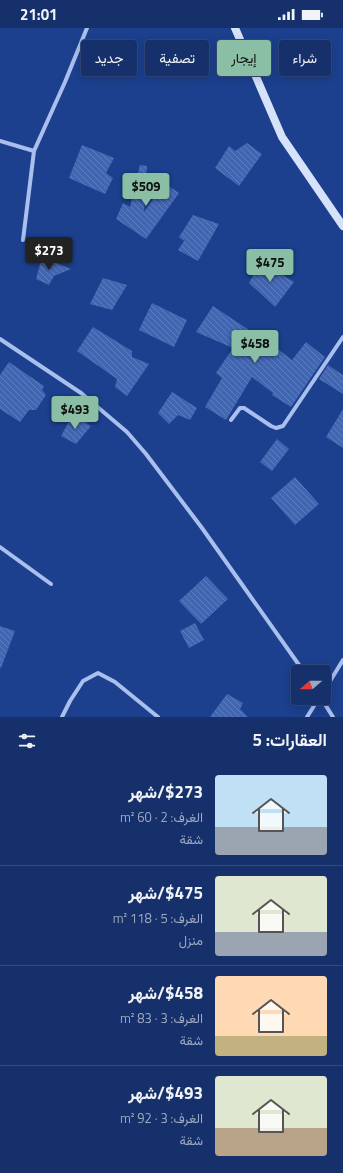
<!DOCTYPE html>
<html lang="ar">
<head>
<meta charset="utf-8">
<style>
	body { margin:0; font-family:"Titillium Web",Vazirmatn,sans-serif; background:#223c72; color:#f1f3f6; direction:rtl; height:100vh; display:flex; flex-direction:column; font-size:15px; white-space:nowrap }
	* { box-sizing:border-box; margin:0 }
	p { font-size:13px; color:#9da9c1 }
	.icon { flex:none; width:22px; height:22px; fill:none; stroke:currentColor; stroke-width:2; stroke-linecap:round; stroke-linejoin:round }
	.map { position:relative; height:689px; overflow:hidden; direction:ltr }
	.drawer { display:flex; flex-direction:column; background:#15306a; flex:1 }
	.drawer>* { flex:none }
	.hud { position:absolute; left:12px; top:12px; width:319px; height:36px; direction:rtl; display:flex; gap:8px }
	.needle { width:26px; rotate:250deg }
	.buttons { position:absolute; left:291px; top:637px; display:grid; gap:8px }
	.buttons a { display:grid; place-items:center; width:40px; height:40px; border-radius:4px; background:#15306a; box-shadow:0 2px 10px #0003,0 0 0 1px #344b7e; font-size:20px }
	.price { position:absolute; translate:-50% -34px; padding:0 9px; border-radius:4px; background:#8abfa5; color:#111; font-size:13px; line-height:26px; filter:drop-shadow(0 1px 2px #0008) }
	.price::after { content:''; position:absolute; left:50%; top:24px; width:12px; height:9px; margin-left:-6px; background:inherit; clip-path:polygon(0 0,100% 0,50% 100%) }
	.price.current { background:#222; color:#fff }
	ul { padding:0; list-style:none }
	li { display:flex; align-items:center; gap:12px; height:100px; padding:0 16px }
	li+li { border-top:1px solid #344b7e }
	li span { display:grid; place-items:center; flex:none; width:112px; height:80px; border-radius:4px; color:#555 }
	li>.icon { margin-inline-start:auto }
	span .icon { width:48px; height:48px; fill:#fffc; stroke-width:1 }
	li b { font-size:17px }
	h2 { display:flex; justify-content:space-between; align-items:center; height:48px; padding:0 16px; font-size:17px }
	.chip { padding:0 14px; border-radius:4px; background:#15306a; box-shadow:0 2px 10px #0003,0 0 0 1px #344b7e; font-size:14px; line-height:36px }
	.chip.current { background:#8abfa5; color:#111 }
	.status { display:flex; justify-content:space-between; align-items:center; height:28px; padding:0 20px; background:#15306a; direction:ltr }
	.status svg { height:11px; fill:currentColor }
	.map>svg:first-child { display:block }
	.building { fill:url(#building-back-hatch) }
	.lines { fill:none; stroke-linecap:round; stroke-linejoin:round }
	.street { stroke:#a9c0ee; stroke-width:4 }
	.secondary { stroke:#d6e1fa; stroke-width:8 }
</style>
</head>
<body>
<div class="status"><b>21:01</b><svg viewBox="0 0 49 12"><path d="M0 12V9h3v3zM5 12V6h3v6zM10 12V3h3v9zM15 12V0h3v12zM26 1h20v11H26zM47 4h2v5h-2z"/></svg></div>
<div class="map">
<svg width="343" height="689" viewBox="0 0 343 689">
	<defs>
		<pattern id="building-back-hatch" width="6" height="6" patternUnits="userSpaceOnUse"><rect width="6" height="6" fill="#4066b4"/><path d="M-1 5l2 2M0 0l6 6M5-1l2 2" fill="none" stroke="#5d7dbf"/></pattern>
	</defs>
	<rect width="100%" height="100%" fill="#1c408e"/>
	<path class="building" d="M247,115L262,126L239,158L215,140L229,118L235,123Z
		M82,117L114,130L106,145L113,150L105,166L69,150Z
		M140,137L147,138L144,184L164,155L179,165L146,211L116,191L123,175L130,179Z
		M193,187L219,196L198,233L178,222L184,213L179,209Z
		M42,229L71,241L54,248L49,257L36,251Z
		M261,233L294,254L275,279L249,255Z
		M103,250L127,257L112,282L90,276Z
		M152,275L187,292L174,319L139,302Z
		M213,278L252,304L253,302L292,332L306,314L325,329L291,379L272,367L273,365L252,349L226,392L205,379L222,350L216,345L233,320L196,304Z
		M93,299L132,323V329L149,336L127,368L115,359L117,351L77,323Z
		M9,334L44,358L42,362L46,367L36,382H29L20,394L0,381V347Z
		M328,337L343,347V366L319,351Z
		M172,364L197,380L190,392L178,387L169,396L158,385Z
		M343,381V420L326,409Z
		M73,386L91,398L76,416L61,408Z
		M277,411L289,421L272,443L260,434Z
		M295,449L319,476L295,497L271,470Z
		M206,548L228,571L201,596L179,573Z
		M195,595L204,612L189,620L180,603Z
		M0,598L15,603L1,640L0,639Z
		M227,666L243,675L240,681L248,689H210Z"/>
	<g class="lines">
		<path class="street" d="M0,113L34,123L65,54L87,0
			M23,212L34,123
			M0,311L81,365L127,404L146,426L202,500L304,644
			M231,392L240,380H244L271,398L276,400L283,398L343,309
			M0,519L51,556
			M324,663L343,632
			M321,670L333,689
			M62,689L70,673L83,653L98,645L115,654L158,689
			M307,689L319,670"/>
		<path class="secondary" d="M235,0L282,109L343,198"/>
	</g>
</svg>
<div class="buttons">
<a><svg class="needle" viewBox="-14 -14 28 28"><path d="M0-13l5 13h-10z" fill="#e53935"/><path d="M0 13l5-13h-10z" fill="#9da9c1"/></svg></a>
</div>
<b class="price" style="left:146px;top:179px">$509</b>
<b class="price current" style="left:49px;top:243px">$273</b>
<b class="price" style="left:270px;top:255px">$475</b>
<b class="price" style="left:255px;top:336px">$458</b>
<b class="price" style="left:75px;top:402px">$493</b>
<div class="hud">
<a class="chip">شراء</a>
<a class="chip current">إيجار</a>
<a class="chip">تصفية</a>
<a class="chip">جديد</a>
</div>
</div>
<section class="drawer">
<h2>العقارات: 5<svg class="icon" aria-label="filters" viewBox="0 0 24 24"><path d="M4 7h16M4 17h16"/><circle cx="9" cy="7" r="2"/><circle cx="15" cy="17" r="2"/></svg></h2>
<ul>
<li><span style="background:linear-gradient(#bfe0f5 65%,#9aa5b1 0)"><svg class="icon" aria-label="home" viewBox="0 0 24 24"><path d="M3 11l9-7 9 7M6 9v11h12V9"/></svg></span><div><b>$273/شهر</b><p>الغرف: 2 · 60 m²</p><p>شقة</p></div></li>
<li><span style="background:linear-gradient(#dfe7d0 70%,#9aa5b1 0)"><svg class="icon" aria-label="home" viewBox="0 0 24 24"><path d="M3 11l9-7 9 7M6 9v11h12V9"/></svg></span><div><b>$475/شهر</b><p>الغرف: 5 · 118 m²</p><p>منزل</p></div></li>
<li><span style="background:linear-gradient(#ffd9b3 75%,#c2b280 0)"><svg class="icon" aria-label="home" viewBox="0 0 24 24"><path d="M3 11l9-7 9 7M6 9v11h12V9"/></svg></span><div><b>$458/شهر</b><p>الغرف: 3 · 83 m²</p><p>شقة</p></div></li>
<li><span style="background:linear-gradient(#dfe7d0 65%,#b9a48a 0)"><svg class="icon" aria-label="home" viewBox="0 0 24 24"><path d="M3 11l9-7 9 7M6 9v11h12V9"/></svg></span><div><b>$493/شهر</b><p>الغرف: 3 · 92 m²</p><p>شقة</p></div></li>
</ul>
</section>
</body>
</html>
